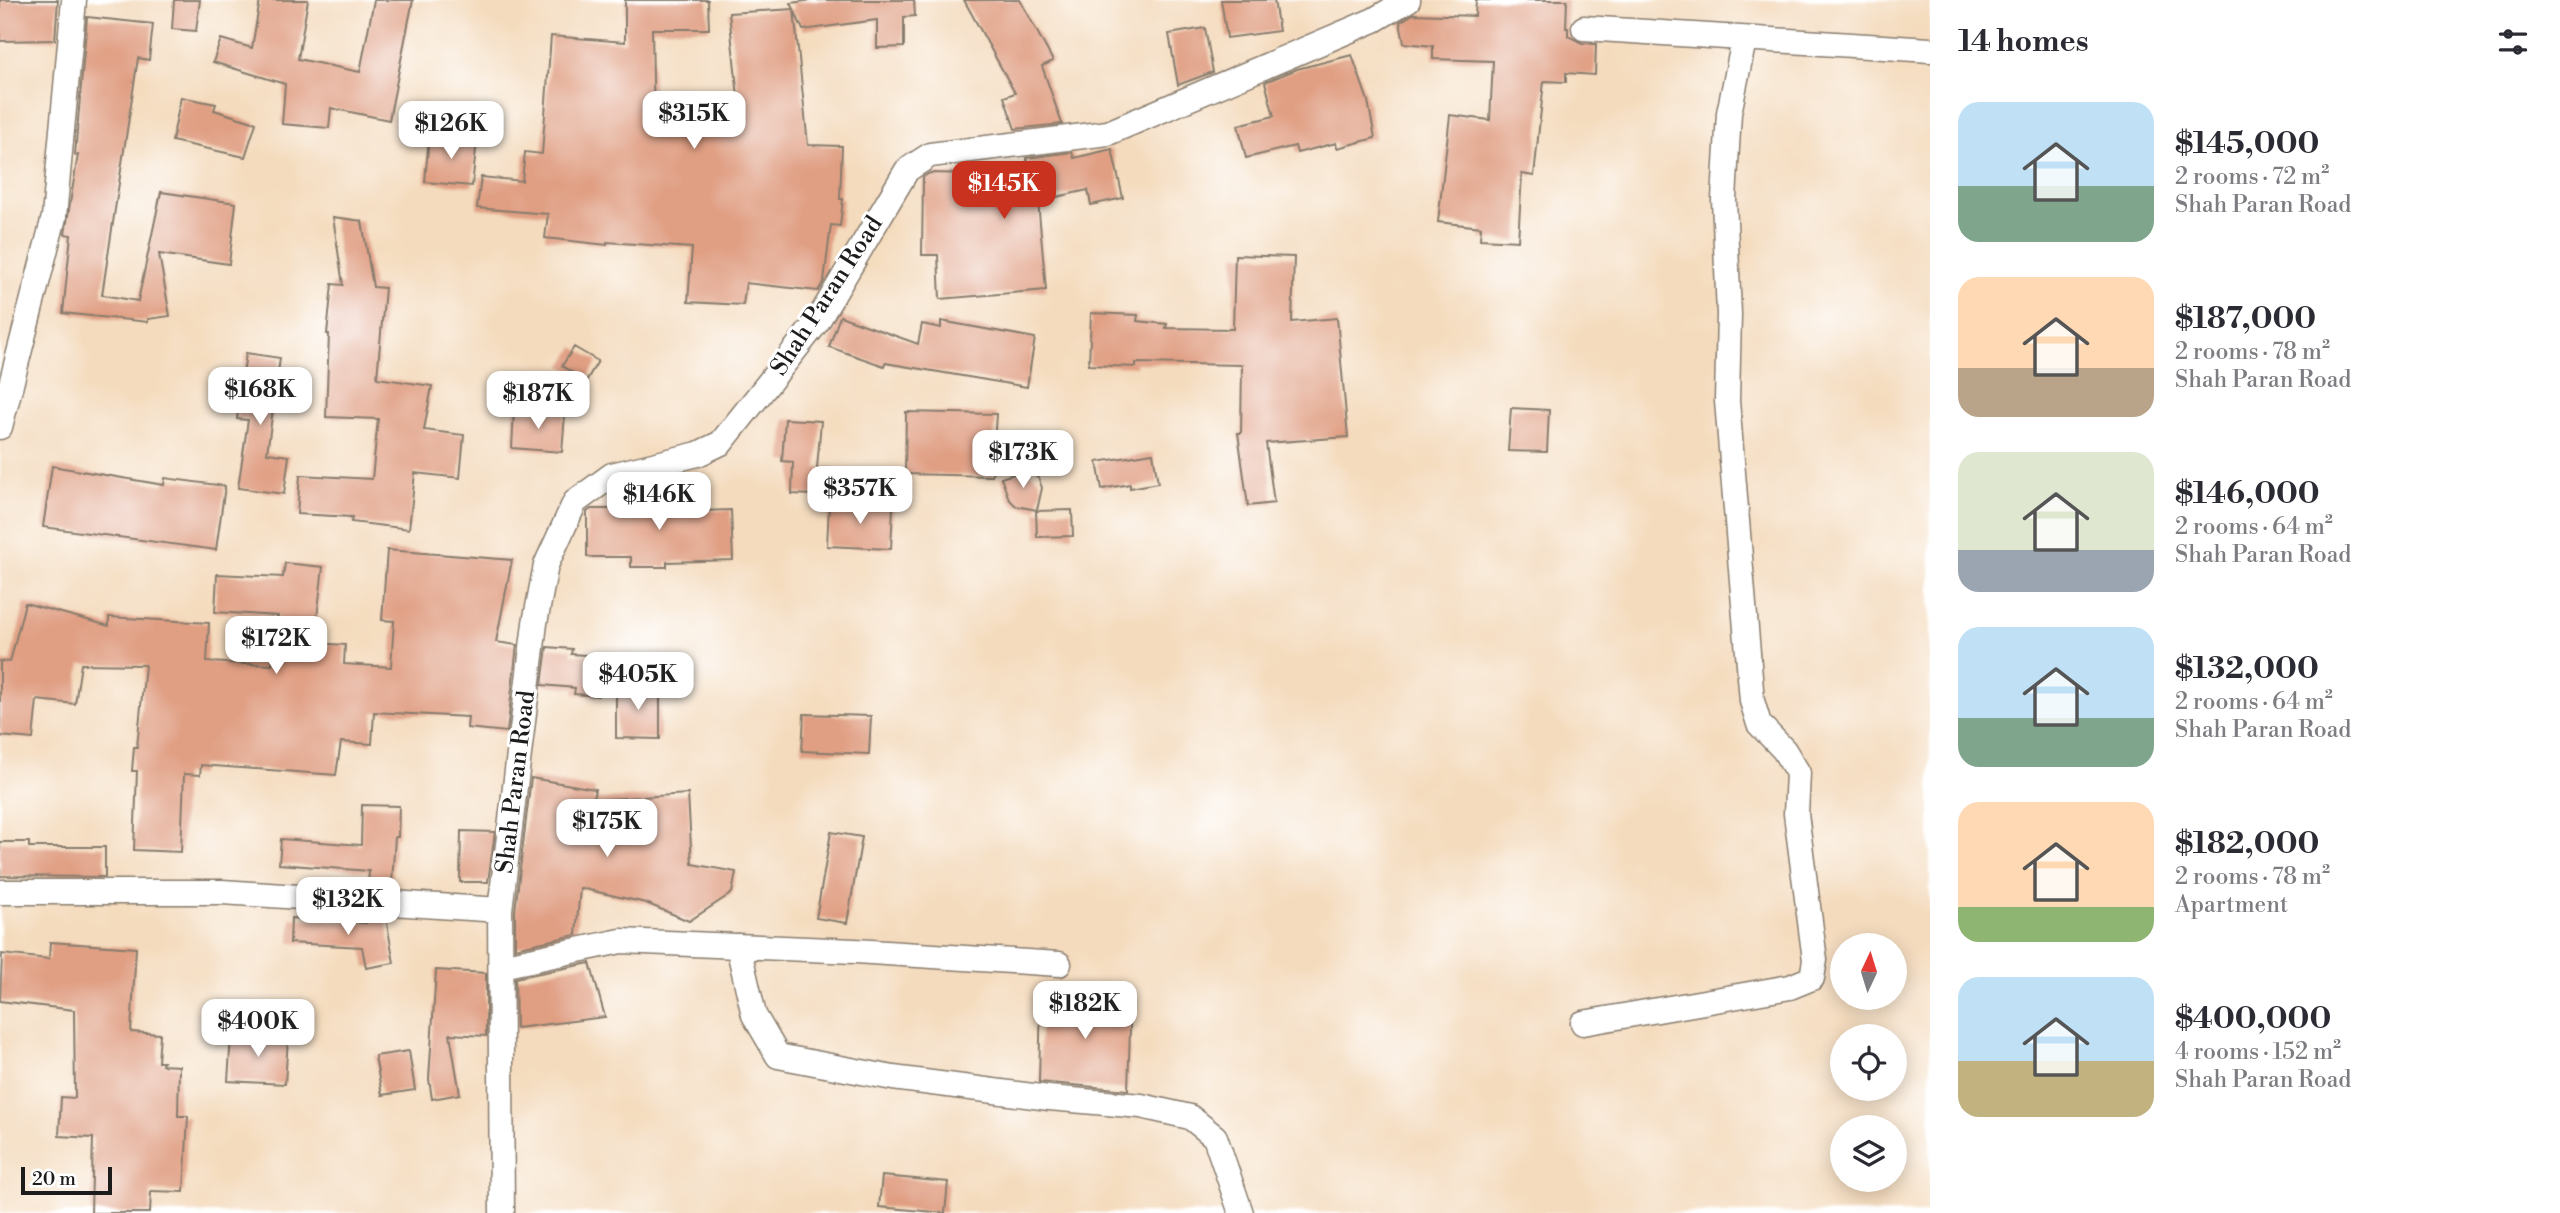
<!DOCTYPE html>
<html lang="en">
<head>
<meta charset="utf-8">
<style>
	body { margin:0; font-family:"Libre Bodoni",serif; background:#f7f7f7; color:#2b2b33; height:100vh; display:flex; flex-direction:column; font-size:26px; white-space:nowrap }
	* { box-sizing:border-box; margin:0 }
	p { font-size:23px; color:#7c7c81 }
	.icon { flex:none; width:38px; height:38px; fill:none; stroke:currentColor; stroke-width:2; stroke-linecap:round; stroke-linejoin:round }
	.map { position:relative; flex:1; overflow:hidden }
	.panel { display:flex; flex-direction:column; background:#fff; width:630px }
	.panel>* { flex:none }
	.needle { width:46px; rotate:4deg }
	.controls { position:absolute; left:1830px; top:933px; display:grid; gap:14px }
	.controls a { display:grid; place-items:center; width:77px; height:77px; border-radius:50%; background:#fff; box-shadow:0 4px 18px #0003; font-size:35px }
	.scale { position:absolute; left:21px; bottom:18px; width:91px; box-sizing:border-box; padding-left:7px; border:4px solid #1c1c1c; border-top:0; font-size:19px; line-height:24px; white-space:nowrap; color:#1c1c1c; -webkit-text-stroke:5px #fff; paint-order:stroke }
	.price { position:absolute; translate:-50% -60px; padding:0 16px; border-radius:14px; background:#fff; color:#222; font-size:23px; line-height:46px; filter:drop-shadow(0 2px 4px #0008) }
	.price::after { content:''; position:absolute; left:50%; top:42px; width:21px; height:16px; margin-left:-10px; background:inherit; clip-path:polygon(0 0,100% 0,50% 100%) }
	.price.current { background:#c8321e; color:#fff }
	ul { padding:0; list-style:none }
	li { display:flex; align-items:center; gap:21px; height:175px; padding:0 28px }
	li span { display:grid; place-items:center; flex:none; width:196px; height:140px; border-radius:21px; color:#555 }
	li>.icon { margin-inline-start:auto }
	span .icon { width:84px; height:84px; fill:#fffc; stroke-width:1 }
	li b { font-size:30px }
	h2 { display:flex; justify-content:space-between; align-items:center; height:84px; padding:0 28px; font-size:30px }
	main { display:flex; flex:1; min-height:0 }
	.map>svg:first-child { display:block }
	.building { fill:#e09f83 }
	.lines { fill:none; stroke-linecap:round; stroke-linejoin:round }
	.minor-casing { stroke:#887c6d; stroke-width:27 }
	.minor { stroke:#fff; stroke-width:24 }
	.labels { text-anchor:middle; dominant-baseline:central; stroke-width:6; stroke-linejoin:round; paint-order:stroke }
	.street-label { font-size:24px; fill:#1c1c1c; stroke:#fff }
</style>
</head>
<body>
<main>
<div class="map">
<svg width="1930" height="1213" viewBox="0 0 1930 1213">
	<rect width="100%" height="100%" fill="#fff"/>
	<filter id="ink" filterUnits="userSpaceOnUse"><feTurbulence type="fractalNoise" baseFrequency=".0143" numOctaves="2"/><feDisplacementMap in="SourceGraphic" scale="14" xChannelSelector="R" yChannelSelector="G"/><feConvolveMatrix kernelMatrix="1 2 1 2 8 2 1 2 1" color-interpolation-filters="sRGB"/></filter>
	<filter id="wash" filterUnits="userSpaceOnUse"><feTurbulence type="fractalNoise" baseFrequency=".00686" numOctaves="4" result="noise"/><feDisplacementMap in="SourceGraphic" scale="28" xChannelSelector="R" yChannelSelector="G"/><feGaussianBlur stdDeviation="1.57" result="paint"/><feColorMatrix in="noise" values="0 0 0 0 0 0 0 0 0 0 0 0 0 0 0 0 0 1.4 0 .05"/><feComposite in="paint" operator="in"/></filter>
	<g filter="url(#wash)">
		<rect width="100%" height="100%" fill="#f4dbbe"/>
		<g id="blocks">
			<path class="building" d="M0,0H58L55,40L0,41Z
				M174,0H200L196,31L172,29Z
				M260,0H308L298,59L360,72L374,0H413L389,120L331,108L329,128L282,124L285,84L213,62L221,39L252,48Z
				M625,0H708L709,29H652L654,127L741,125L729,13L794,9L791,3L812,0H914L915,16L904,17V47L877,48V20L803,30L794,10L808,145L842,146L840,199H843L840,226L831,225L824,281L818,291L746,283L743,305L688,302L692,248L607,242V245L545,238L548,214L477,208L481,177L522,181L525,152L542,154L551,36L625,42Z
				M964,0H1020L1053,61L1042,66L1062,124L1015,129L1004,97L1015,93Z
				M1221,0H1274L1279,31L1227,38Z
				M1476,0H1567L1566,28H1568V36L1582,43L1596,44L1595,75L1566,73V82L1544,81L1534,176L1522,174L1518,241L1480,239L1481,227L1438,222L1450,115L1490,120L1493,61L1433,59V46L1404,43L1400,22L1413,14L1475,16Z
				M87,17L153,24L149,60L138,58L102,295L138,301L161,192L236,203L229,264L159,254L170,316L148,319V322L63,313L71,235L65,234L78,155H75Z
				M1205,28L1213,72L1178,85L1169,34Z
				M1352,55L1368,101L1375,138L1337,148L1336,143L1297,153L1295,146L1246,158L1238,125L1274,116L1265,82L1297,69Z
				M181,97L216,104L214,110L256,123L245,157L172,141Z
				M429,136L477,140L472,186L425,182Z
				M1112,149L1123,198L1091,205L1088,190L1038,201L1046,290L940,299L938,255H922L923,177L930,173L977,174L1030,169L1026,158L1072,152L1074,158Z
				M333,217L362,221L373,287L385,288L377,378L432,386L424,430L464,435L460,478L415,473L409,529L351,522L352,517L297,514L300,475L372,479L378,419L326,417L329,334H327L332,284L343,285Z
				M1235,255L1294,257L1292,322L1337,318L1348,437L1266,443L1274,503L1248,506L1238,433H1241L1242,365L1136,363V367L1089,365L1091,313L1138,315L1137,321L1167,324L1166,328L1233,329Z
				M840,316L918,344L922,324L941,328V321L1035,338L1027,387L885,363L884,366L829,347Z
				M574,347L598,361L586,381L562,366Z
				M246,353L280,358L267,453L289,456L284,494L238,488L248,420L237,419Z
				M1511,408L1549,410L1547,452L1508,451Z
				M514,410L565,414L562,452L512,448Z
				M906,412L996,414L992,476L905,474Z
				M785,419L821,421L817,468L835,469L834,496L792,494L793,462L782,461Z
				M1153,453L1158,483L1130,488V484L1102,489L1097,462Z
				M52,466L164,485L165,478L225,486L216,550L43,527Z
				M1023,471L1032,473L1039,479L1042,488L1037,510L1016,506L1009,499L1001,478Z
				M666,485V512L731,510L733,560L667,562V567H631V557H587V512L591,509H631L630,486Z
				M829,504L893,507L891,549L827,546Z
				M1072,510L1073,536L1037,537L1036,511Z
				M387,550L512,560L496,642L517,645L507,732L467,728L468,717L374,712L372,744L341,742L336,775L201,765L200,775L184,774L181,852L134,850L137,771H132L134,747H137L145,665L81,664L75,704L37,700L33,739L0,736V661L10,662L25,603L109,626V617L209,623L207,662L272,665L278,616L215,612L217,574L283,577L285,563L323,567L314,643L345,645L344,664L391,667L394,621L382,620Z
				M547,647L572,649L571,654L601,656L598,696L574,694L575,688L542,685Z
				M616,685L660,686V739L616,738Z
				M804,714L871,716L869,754L802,751Z
				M531,778L595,789L593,800L688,794L692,864L736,872L732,893L689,921L646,903L580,888L576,935L515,948V911Z
				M362,805L399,806L398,837H395L392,882H380L381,887H368L369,871L279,864L281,839L361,845Z
				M461,831L495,832L488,882H460Z
				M831,832L862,837L847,923L816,918Z
				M0,842H29V847H105V877L0,876Z
				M366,916L386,918L394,963L366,968L362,947L290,943L291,918L366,923Z
				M50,942L136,948L131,1032L160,1034L158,1062H163L162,1065L179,1066L178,1116H188L184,1192L151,1191L150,1213H91L93,1138L59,1136L61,1097L75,1098L74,1010L0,1001L2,954L49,959Z
				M590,963L605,1017L516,1028L515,978Z
				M436,970L486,973V1036L450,1034L460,1094L432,1099L429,1079Z
				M1041,996L1131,998L1128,1090L1039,1082Z
				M231,1035L288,1038L285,1084L228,1081Z
				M409,1051L415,1090L382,1095L375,1056Z
				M882,1176L948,1182L945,1213L879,1207Z"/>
		</g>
	</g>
	<g filter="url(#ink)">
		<use href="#blocks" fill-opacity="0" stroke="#887c6d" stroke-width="2"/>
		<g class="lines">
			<defs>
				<path id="minor" d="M1584,28L1930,50
					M0,427L54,217L74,0
					M0,892H222L500,910
					M738,946L754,1015L778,1056L893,1078L1049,1098L1141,1106L1190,1117L1215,1137L1241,1213
					M501,966L621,941L855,951L1059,964
					M1583,1023L1790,987L1812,978L1815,960L1796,814L1798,773L1784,750L1759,724L1752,701L1727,401L1729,314L1724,199L1729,113L1744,40
					M502,1213L500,910L535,623L546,565L575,502L612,475L698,454L721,443L817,322L907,170L930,155L1108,133L1374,20L1408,0"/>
			</defs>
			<use href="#minor" class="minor-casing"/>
			<use href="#minor" class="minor"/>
		</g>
	</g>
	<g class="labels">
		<g class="street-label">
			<text transform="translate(827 296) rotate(-57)">Shah Paran Road</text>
			<text transform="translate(516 782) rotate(-83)">Shah Paran Road</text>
		</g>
	</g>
</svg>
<div class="controls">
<a><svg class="needle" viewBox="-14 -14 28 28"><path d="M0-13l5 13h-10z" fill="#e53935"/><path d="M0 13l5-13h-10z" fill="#7c7c81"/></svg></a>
<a><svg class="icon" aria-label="locate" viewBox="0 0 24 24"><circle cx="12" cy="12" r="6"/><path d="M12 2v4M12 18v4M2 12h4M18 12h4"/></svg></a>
<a><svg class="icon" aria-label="layers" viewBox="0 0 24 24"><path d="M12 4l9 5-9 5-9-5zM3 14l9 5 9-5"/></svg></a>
</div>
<div class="scale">20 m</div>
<b class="price" style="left:694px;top:151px">$315K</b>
<b class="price" style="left:451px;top:161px">$126K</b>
<b class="price current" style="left:1004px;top:221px">$145K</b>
<b class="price" style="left:260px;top:427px">$168K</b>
<b class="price" style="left:538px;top:431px">$187K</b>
<b class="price" style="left:1023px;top:490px">$173K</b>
<b class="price" style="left:860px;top:526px">$357K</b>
<b class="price" style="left:659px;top:532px">$146K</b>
<b class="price" style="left:276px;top:676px">$172K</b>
<b class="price" style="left:638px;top:712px">$405K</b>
<b class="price" style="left:607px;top:859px">$175K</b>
<b class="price" style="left:348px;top:937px">$132K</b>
<b class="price" style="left:1085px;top:1041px">$182K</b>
<b class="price" style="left:258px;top:1059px">$400K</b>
</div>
<section class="panel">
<h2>14 homes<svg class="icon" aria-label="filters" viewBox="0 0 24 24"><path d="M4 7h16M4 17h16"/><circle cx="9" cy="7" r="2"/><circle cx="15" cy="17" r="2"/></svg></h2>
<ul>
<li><span style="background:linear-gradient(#bfe0f5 60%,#7fa58c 0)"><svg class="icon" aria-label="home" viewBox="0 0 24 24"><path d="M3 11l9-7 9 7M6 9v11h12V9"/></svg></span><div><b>$145,000</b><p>2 rooms · 72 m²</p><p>Shah Paran Road</p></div></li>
<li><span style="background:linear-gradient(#ffd9b3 65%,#b9a48a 0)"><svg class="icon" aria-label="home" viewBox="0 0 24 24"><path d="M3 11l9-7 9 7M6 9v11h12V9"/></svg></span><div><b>$187,000</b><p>2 rooms · 78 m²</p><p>Shah Paran Road</p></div></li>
<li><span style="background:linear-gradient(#dfe7d0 70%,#9aa5b1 0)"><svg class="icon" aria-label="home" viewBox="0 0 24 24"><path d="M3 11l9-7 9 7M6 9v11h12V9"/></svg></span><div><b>$146,000</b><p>2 rooms · 64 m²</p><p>Shah Paran Road</p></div></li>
<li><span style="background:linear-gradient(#bfe0f5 65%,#7fa58c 0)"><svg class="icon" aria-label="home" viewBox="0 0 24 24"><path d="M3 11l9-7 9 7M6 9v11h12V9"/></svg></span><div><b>$132,000</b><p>2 rooms · 64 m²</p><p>Shah Paran Road</p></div></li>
<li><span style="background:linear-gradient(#ffd9b3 75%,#8fb573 0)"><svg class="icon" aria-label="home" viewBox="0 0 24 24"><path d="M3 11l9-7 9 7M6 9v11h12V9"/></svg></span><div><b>$182,000</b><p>2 rooms · 78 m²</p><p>Apartment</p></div></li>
<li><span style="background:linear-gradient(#bfe0f5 60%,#c2b280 0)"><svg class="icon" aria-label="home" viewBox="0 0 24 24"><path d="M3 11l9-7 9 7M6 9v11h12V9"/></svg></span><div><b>$400,000</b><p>4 rooms · 152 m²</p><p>Shah Paran Road</p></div></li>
</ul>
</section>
</main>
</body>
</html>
